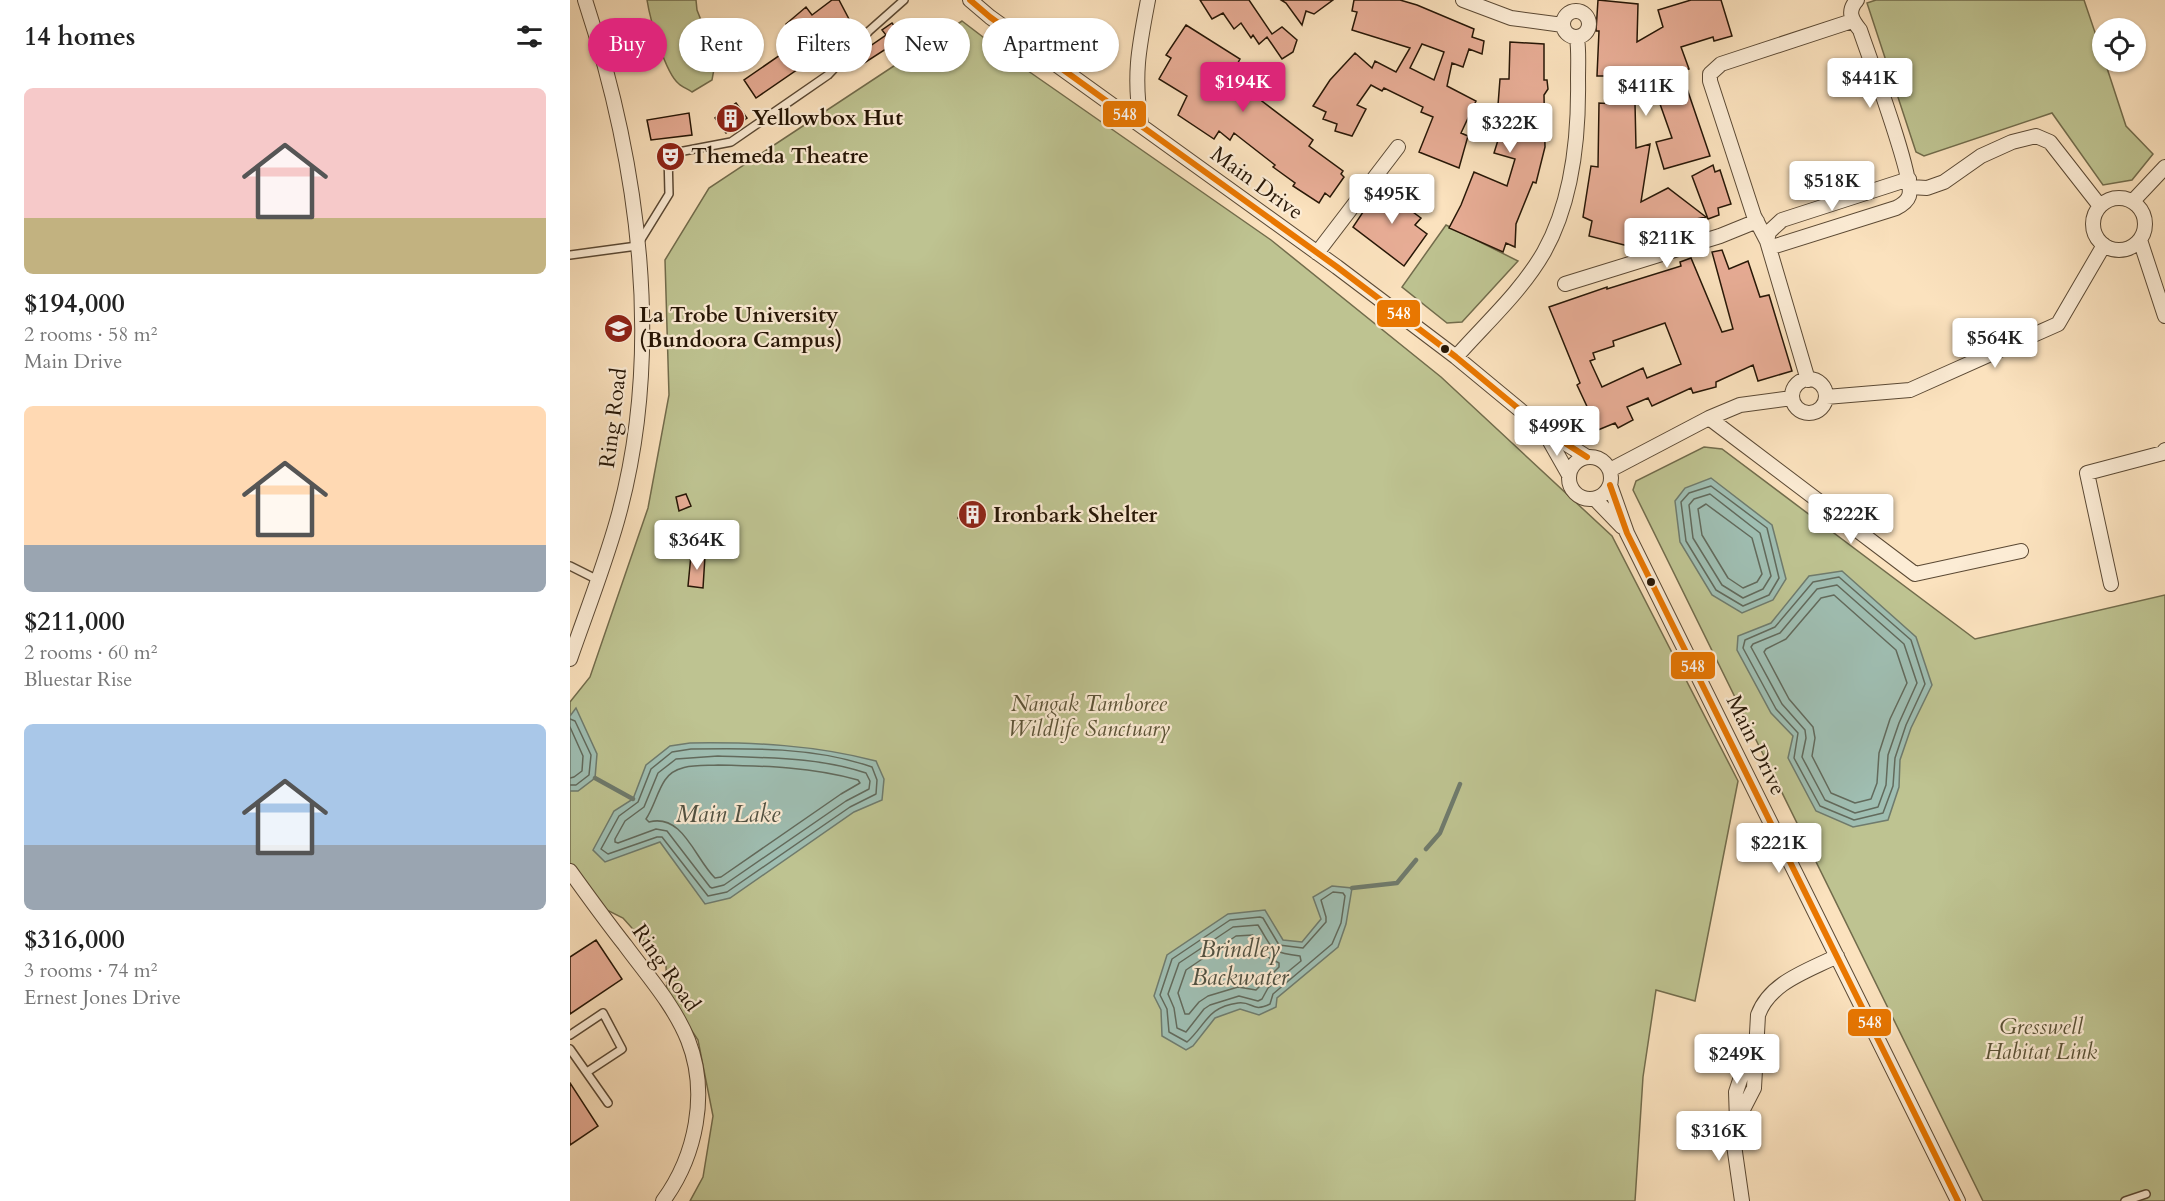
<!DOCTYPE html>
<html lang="en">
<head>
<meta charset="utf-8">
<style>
	body { margin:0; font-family:Cardo,serif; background:#f2f2f2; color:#222; height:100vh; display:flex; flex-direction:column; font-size:22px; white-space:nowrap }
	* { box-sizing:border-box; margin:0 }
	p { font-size:20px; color:#767676 }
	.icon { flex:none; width:33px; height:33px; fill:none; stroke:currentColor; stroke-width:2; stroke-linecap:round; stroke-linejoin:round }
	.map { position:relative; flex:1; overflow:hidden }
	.details { display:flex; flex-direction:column; background:#fff; width:570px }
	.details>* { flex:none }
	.top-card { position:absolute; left:18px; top:18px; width:570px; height:54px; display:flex; gap:12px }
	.controls { position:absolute; left:1522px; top:18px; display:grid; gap:12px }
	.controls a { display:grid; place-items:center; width:54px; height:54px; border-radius:50%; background:#fff; box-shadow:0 2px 4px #0004; font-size:30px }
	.price { position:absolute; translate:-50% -51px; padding:0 14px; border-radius:6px; background:#fff; color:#222; font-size:20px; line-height:39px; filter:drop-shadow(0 2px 3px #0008) }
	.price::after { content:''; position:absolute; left:50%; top:36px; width:18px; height:14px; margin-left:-9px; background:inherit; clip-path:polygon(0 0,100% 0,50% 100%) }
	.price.active { background:#db2777; color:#fff }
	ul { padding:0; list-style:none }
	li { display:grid; align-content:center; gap:12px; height:318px; padding:0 24px }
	li span { display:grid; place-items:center; height:186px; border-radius:9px; color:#555 }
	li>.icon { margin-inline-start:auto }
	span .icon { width:108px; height:108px; fill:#fffc; stroke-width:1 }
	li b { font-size:26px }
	h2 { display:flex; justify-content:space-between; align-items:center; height:72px; padding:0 24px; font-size:26px }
	.chip { padding:0 21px; border-radius:27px; background:#fff; box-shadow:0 2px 4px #0004; font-size:21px; line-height:54px }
	.chip.active { background:#db2777; color:#fff }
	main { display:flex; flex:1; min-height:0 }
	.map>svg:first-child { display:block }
	.green { fill:#bec391; stroke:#726c4c; stroke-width:1.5 }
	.water { fill:#9fbeb2; stroke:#6f7b6d; stroke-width:1.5 }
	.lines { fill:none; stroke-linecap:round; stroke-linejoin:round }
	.shore { stroke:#626a5c; stroke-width:1.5 }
	.stream { stroke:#6f7b6d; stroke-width:4.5 }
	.building { fill:#e8ad96; stroke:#261606; stroke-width:1.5; fill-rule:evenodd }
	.lane-casing { stroke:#5b4934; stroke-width:10 }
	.street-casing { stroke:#5b4934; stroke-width:16 }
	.lane { stroke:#fcecd5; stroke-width:7 }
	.street { stroke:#fcecd5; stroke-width:14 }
	.bus-1-casing { stroke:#fcecd5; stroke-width:10 }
	.bus-1 { stroke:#e97701; stroke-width:6 }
	.bus-dot { fill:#261606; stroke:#fcecd5; stroke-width:2 }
	.labels { text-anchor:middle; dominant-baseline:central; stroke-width:4.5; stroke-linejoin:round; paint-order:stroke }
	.poi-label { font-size:22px; font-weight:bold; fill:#261606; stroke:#fcecd5; text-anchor:start }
	.street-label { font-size:22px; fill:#261606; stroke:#fcecd5 }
	.park-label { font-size:22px; font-style:italic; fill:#5b5337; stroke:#fcecd5 }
	.water-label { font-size:24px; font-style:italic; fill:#505142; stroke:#fcecd5 }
	.line-badge { stroke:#fcecd5; stroke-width:2 }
	.badge-label { font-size:16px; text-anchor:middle; font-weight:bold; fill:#fff }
</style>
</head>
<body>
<main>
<section class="details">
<h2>14 homes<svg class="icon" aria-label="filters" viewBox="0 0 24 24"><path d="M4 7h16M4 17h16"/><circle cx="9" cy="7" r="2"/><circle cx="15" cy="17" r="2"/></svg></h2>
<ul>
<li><span style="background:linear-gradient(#f6c9c9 70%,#c2b280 0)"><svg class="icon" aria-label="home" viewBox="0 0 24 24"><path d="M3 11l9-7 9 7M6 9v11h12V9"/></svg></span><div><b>$194,000</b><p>2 rooms · 58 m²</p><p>Main Drive</p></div></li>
<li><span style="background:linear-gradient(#ffd9b3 75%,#9aa5b1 0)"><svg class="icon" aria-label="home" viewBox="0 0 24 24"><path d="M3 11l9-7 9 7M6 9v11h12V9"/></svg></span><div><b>$211,000</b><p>2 rooms · 60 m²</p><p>Bluestar Rise</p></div></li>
<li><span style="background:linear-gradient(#a9c7e8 65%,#9aa5b1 0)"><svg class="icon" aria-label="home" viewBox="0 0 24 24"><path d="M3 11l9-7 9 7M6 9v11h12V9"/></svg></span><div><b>$316,000</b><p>3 rooms · 74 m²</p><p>Ernest Jones Drive</p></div></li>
</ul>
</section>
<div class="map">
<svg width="1595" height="1201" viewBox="0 0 1595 1201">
	<rect width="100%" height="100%" fill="#fbe2be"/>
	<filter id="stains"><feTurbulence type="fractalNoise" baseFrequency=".00333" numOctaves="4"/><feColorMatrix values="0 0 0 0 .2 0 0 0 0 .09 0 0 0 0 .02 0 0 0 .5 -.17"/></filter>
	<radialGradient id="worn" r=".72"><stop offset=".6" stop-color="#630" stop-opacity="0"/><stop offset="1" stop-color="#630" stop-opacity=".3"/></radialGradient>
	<path class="green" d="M77,0H126L127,10L146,58L142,80L122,92C118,89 112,87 109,84C95,73 80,19 77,0Z
		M1306,0H1514L1533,56V62H1535L1556,126L1583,154L1562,180L1533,185L1482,113L1354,156L1346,152L1297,3Z
		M392,21L451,66L701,240L871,377L1042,536L1168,781L1125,1001L1086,990L1073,1077L1065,1201H120L133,1177L143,1116L128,1040L97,993L96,966L53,918L11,897L0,881V702L20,677L78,508L99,395L95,260L139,188Z
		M876,225L948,261L892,322L877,323L832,287Z
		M1134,447L1152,449L1405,639L1595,595V1201H1413L1063,490L1066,481Z"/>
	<path class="water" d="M1141,478L1202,525L1216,579L1203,600L1172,613L1142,595L1110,542L1105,501L1115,488Z
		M1272,571L1346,637L1362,685L1341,728L1330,760L1329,787L1318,820L1283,827L1246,811L1218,758L1223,736L1201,713L1167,650L1168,636L1201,623L1239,576Z
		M6,708L27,754L25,778L8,791H0V716Z
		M120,743C184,742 245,745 306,761L314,779L312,800L284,812L160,898L135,904L90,842L35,862L23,850L44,811L63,799L76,765L100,746Z
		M762,886L782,888L776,924L768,947L707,998L706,1007L689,1015L670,1009L645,1018L623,1046L616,1050L592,1036L591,1010L584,996L597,955L658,914L695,910L713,940L732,942L751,919L743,897Z"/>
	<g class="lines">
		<path class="shore" d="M1141,486L1197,528L1209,578L1199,595L1173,606L1146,590L1116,541L1111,502L1119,493Z
			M1140,494L1190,533L1201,576L1193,589L1173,598L1152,585L1123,538L1119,505L1124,499Z
			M1136,504L1182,538L1192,574L1187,582L1173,588L1158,578L1132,535L1128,509Z
			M1269,577L1341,640L1355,684L1336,725L1325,758L1323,786L1313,813L1284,820L1250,806L1224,758L1228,733L1206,709L1173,648L1175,640L1205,627L1243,582Z
			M1267,585L1334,644L1347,683L1329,723L1318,755L1316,785L1308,807L1285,813L1255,800L1232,757L1236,738L1235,730L1212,704L1181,647L1183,644L1210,633L1247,589Z
			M1264,595L1326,650L1337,683L1320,719L1309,753L1307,783L1301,799L1285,803L1261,793L1242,756L1245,738L1243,727L1219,699L1194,652L1196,649L1216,639L1251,598Z
			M0,719L5,721L21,755L19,775L6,785H0
			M0,727L13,756L12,771L4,777L0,778
			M121,749C180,748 245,747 302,767L307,780L306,794L280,807L157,892L138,896L92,837H87L38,854L31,849L49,816L68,802L81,769L102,752Z
			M148,756C198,758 248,757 296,773L300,781L299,789L276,801L154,885L142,888L140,887L97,831L86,829L48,843L45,842V839L55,821L74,807L88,773L106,759Z
			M148,765C196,766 242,767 288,780L290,783L271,794L151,877L145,878C125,859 113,813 79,822L76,819C84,807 87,792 95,780C106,763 130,766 148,765Z
			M763,892L773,893L775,896L771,923L762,944L703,994L700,1004C682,1013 683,1001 668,1003C637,1007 636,1025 617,1042L599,1032L597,1009L590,995L602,959L660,920L690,917L693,918L709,945L733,948L756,922V917L751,900Z
			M688,925C704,950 698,952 730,956L731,961L698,988L692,999L688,1001L669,996L640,1005L634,1009L616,1032L607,1028L604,1008L598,994L609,963L663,927Z
			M683,935L696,956L709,963V967L686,990L668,987L638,996L629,1002L619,1014H615L608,993L616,970L666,936Z"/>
		<path class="stream" d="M25,778L63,799
			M856,849L870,833L890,784
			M782,888L827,883L846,860"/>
	</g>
	<path class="building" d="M262,0H269L280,21L270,27L268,23L241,46L245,51L241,54L244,58L186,98L174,80L223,46L213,35L220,29L216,24L236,7L242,15Z
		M630,0H679L702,34L712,27L727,40L723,52L712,59L697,37L689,44L683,35L681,38L671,23L664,29L653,13L642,19Z
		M711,0H763L744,14L736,11L732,25L716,3Z
		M784,0H830L847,5L904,29L902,37L914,41L912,54L899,49L893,67L882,63L877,86L906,101L891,133L898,136L889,168L849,152L863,117L851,112L853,107L814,88L812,91L801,85L787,105L796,109L782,136L765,131L767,124L753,119L756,112L743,106L760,80L785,53L802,68L805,61L826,72L840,48L782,30L787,12L782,11ZM852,44L874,52L864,80L840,68Z
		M1028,0L1068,4L1067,42L1093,27L1088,10L1121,0H1151L1162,36L1144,41L1143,37L1111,47L1119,69L1111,71L1140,156L1094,169L1086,142L1102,138L1090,104L1065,103L1066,148L1080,144L1071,202L1098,188L1136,217L1102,224L1086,236V245L1062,247L1019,236L1022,221L1013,217L1021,166L1028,167L1029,103L1044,104L1043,76H1027L1029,31H1026Z
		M322,23L333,38L285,69L280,60L316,35L312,30Z
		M616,25L670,59L664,70L702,97L701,100L680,92L743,140L739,146L773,171L771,174L774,177L760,197L755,193L749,203L723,186L725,183L703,167L705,165L664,133L660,140L649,131L644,139L608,115L617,96L589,79L601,58L596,55Z
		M940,42L974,44V80H977L978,89L974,95L975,147L966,183L963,182L946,224L945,247L936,243L933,252L879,228L891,205L904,172L937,186L945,159L924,153L929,137L942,141L940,105H928L930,79H939Z
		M166,103L177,118L156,133L145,118Z
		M119,113L122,135L81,140L77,120Z
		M1143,165L1145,172L1150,170L1161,204L1148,208L1149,215L1138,219L1122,176Z
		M821,184L847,206L843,212L851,218L845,225L857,234L834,266L783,227L803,197L809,202Z
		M1152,250L1159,269L1178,261L1190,297L1199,295L1222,371L1188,381L1183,365L1146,382V387L1123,393L1121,388L1082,406L1078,398L1057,407L1063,420L1048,428L1045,423L1028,430L1007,385L1010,383L979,307L1037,287V289L1111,266L1110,262L1121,258L1152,332L1163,329L1142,252ZM1095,323L1111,364L1077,378L1073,368L1032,387L1020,361L1025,359L1023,353L1044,346L1043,341Z
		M116,494L121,506L109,511L106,497Z
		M394,503L415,512L411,525L388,518Z
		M121,555L135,556L133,588L118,586Z
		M26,940L52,979L0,1014V957Z
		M0,1083L28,1126L0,1145Z"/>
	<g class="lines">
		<defs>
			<path id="lane" d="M0,255L67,246L99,194L98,154L161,142L258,75L299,31L334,0
				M0,566L28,580
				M0,1035L33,1013L52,1049L17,1072
				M0,1049L38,1103
				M1555,1201L1576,1194"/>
			<path id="street" d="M400,0L420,17L767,267L886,357L973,429L1017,457
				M893,0L941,18L993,25
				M993 24a13 13 0 1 1 26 0a13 13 0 1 1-26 0Z
				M571,124C563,75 569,47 578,0
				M1340,187L1357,188L1374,182L1411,156L1442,142L1466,136L1480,142L1530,206
				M1523 224a26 26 0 1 1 52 0a26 26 0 1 1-52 0Z
				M1563,201L1595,167
				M1570,240L1595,316
				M1197,241L1184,216L1140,81V74L1151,64L1282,21
				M1199,248L1326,208C1332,205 1337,202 1339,196C1345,180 1298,54 1290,30C1281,19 1277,11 1287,0
				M747,253L828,147
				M995,284L1150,236L1187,221
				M886,357C916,323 951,292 974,252C1003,200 1009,137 1008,79C1008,65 1009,51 1007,38
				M1222 396a17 17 0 1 1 34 0a17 17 0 1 1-34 0Z
				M1238,380L1197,241L1199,232L1212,220L1339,179
				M1256,397L1340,390L1488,324L1534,245
				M1139,418L1345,574L1451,551
				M974,431L999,475
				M999 478a21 21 0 1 1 42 0a21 21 0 1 1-42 0Z
				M1040,470L1139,418L1170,405L1222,398
				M1040,485L1057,533L1388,1201
				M1025,499L1052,527
				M1541,584L1517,473L1593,453L1595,450
				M0,659C16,613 34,567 47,521C95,352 69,164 15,0
				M0,871C18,896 36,921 55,945C77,975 104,1005 118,1040C139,1093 126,1156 93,1201
				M1167,1121L1184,1088L1188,1015C1200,982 1238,971 1267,956
				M1172,1201L1164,1145L1167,1121L1166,1092L1173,1071L1185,1052"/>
		</defs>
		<use href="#lane" class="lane-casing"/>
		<use href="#street" class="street-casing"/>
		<use href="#lane" class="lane"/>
		<use href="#street" class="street"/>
		<defs>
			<path id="bus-1" d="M400,0L420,17L767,267L886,357L973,429L1017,457
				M1040,485L1057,533L1388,1201"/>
		</defs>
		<use href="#bus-1" class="bus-1-casing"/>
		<use href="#bus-1" class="bus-1"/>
	</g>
	<defs>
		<symbol id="building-disc" viewBox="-11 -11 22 22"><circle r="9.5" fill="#8f2418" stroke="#fcecd5"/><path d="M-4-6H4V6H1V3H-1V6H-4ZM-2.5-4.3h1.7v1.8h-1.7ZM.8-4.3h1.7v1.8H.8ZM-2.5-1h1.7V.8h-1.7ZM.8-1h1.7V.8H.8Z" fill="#fff"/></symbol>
		<symbol id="theatre-disc" viewBox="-11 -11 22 22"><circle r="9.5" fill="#8f2418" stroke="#fcecd5"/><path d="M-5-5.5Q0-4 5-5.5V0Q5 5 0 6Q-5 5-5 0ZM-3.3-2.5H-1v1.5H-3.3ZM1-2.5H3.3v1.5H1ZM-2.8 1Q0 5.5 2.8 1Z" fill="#fff"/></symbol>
		<symbol id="university-disc" viewBox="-11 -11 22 22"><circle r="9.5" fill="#8f2418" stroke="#fcecd5"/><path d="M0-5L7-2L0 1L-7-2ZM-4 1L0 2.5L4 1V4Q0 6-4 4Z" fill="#fff"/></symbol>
	</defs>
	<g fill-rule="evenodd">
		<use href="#building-disc" x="144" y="102" width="33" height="33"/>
		<use href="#theatre-disc" x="84" y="140" width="33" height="33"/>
		<use href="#university-disc" x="32" y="312" width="33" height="33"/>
		<use href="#building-disc" x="386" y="498" width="33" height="33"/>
	</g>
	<g class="bus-dot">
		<circle cx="875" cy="349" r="5"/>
		<circle cx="1081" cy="582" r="5"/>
	</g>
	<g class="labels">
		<g class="poi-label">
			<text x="182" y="118">Yellowbox Hut</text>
			<text x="121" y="156">Themeda Theatre</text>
			<text x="69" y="315">La Trobe University<tspan x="69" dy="25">(Bundoora Campus)</tspan></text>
			<text x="423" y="515">Ironbark Shelter</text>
		</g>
		<g class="street-label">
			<text transform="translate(687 183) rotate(36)">Main Drive</text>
			<text transform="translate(43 418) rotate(-83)">Ring Road</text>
			<text transform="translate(1186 745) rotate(64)">Main Drive</text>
			<text transform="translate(96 968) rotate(55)">Ring Road</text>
		</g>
		<g class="park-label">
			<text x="519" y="704">Nangak Tamboree<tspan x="519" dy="25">Wildlife Sanctuary</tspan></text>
			<text x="1471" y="1027">Gresswell<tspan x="1471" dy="25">Habitat Link</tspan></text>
		</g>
		<g class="water-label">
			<text x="158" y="814">Main Lake</text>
			<text x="670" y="949">Brindley<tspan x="670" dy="28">Backwater</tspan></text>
		</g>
	</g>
	<g class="line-badge">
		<rect x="532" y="100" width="45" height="28" rx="6" fill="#e97701"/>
		<rect x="806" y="299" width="45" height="29" rx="6" fill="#e97701"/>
		<rect x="1100" y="651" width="46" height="29" rx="6" fill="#e97701"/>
		<rect x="1277" y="1008" width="45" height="29" rx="6" fill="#e97701"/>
	</g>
	<g class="badge-label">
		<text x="555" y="120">548</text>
		<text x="829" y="319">548</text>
		<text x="1123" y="672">548</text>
		<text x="1300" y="1028">548</text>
	</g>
	<rect width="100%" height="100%" filter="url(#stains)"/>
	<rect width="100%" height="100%" fill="url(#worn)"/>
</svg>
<div class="controls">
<a><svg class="icon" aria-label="locate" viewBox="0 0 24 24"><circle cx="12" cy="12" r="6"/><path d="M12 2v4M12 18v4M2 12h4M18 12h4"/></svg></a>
</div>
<b class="price" style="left:1300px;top:109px">$441K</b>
<b class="price active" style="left:673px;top:113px">$194K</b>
<b class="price" style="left:1076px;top:117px">$411K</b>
<b class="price" style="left:940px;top:154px">$322K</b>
<b class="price" style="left:1262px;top:212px">$518K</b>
<b class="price" style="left:822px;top:225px">$495K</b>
<b class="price" style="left:1097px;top:269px">$211K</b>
<b class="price" style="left:1425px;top:369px">$564K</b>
<b class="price" style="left:987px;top:457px">$499K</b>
<b class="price" style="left:1281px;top:545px">$222K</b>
<b class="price" style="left:127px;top:571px">$364K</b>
<b class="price" style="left:1209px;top:874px">$221K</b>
<b class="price" style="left:1167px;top:1085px">$249K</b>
<b class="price" style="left:1149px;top:1162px">$316K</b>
<div class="top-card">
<a class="chip active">Buy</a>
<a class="chip">Rent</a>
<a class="chip">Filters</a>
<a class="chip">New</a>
<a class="chip">Apartment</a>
</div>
</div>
</main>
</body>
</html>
